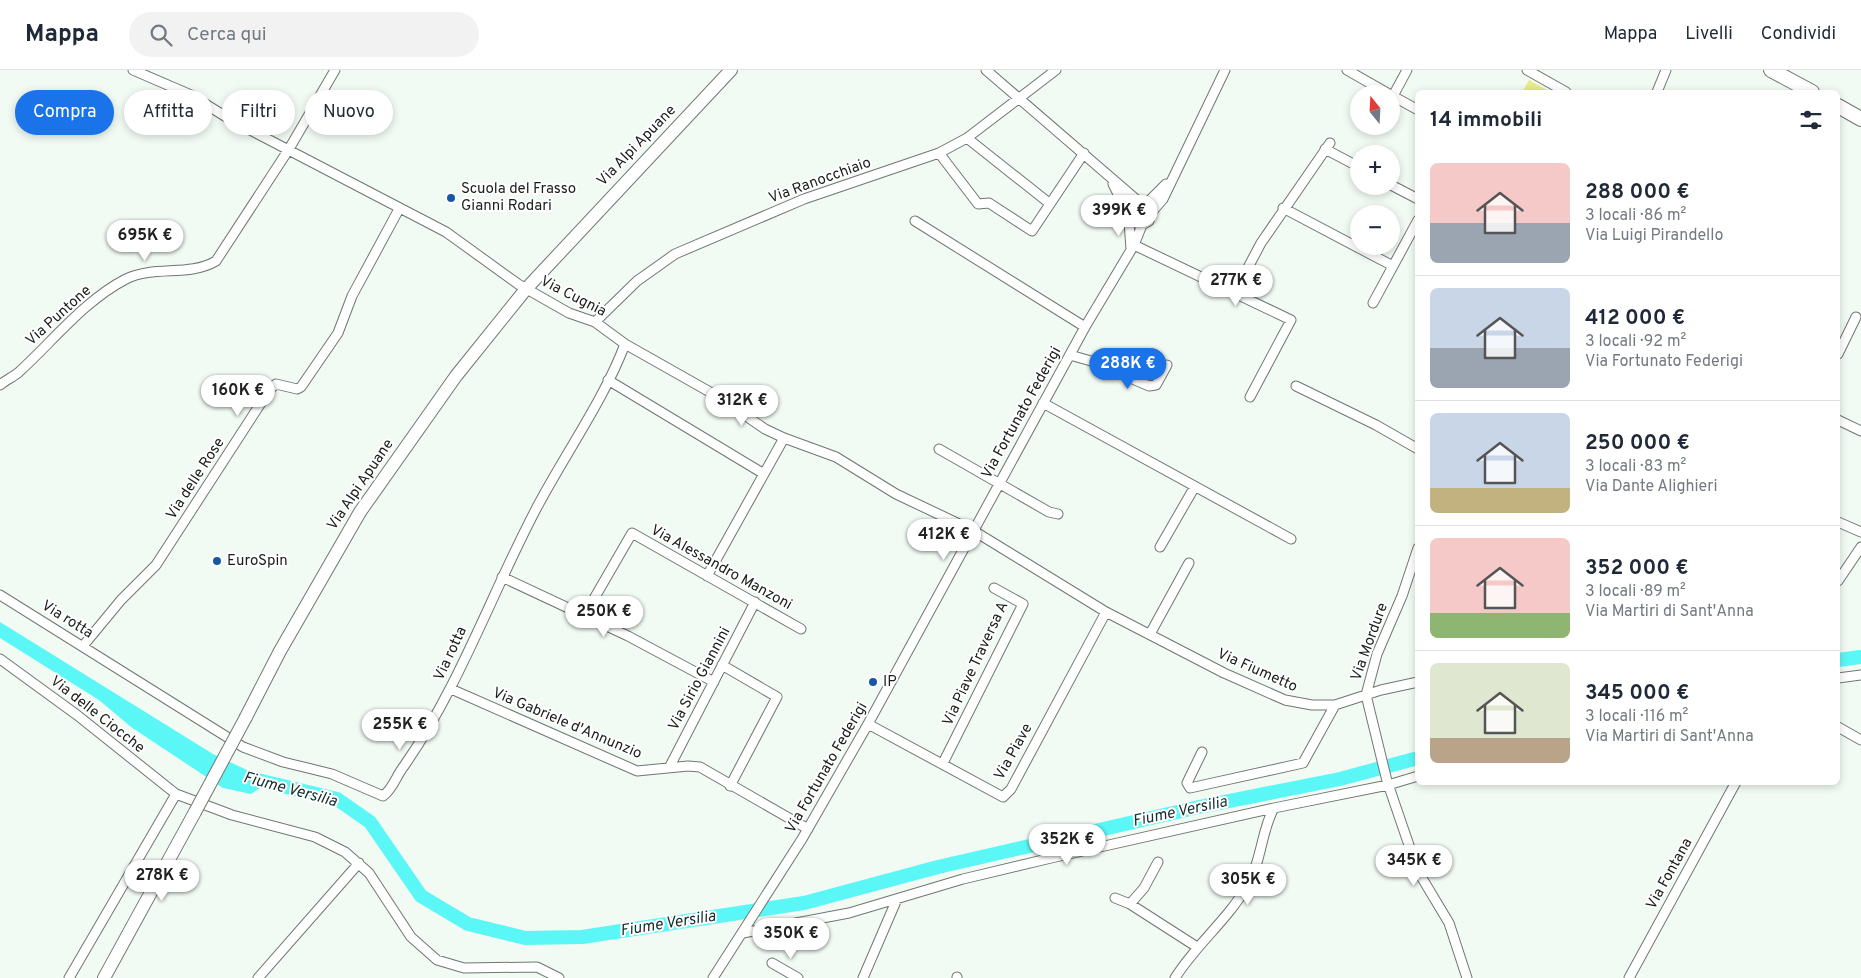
<!DOCTYPE html>
<html lang="it">
<head>
<meta charset="utf-8">
<style>
	body { margin:0; font-family:Overpass,sans-serif; background:#f2f2f3; color:#1f2937; height:100vh; display:flex; flex-direction:column; font-size:19px; white-space:nowrap }
	* { box-sizing:border-box; margin:0 }
	p { font-size:16px; color:#747a83 }
	.icon { flex:none; width:28px; height:28px; fill:none; stroke:currentColor; stroke-width:2; stroke-linecap:round; stroke-linejoin:round }
	.map { position:relative; flex:1; overflow:hidden }
	.details { position:absolute; left:1415px; top:20px; width:425px; height:695px; display:flex; flex-direction:column; background:#fff; border-radius:8px; box-shadow:0 2px 8px #0003 }
	.details>* { flex:none }
	.guide { position:absolute; left:15px; top:20px; width:475px; height:45px; display:flex; gap:10px }
	.needle { width:32px; rotate:342deg }
	.fabs { position:absolute; left:1350px; top:15px; display:grid; gap:10px }
	.fabs a { display:grid; place-items:center; width:50px; height:50px; border-radius:50%; background:#fff; box-shadow:0 2px 8px #0003; font-size:25px }
	.price { position:absolute; translate:-50% -42px; padding:0 11px; border-radius:18px; background:#fff; color:#222; font-size:16px; line-height:32px; filter:drop-shadow(0 1px 2px #0008) }
	.price::after { content:''; position:absolute; left:50%; top:30px; width:15px; height:11px; margin-left:-8px; background:inherit; clip-path:polygon(0 0,100% 0,50% 100%) }
	.price.on { background:#1a73e8; color:#fff }
	ul { padding:0; list-style:none }
	li { display:flex; align-items:center; gap:15px; height:125px; padding:0 15px }
	li+li { border-top:1px solid #e0e1e3 }
	li span { display:grid; place-items:center; flex:none; width:140px; height:100px; border-radius:8px; color:#555 }
	li>.icon { margin-inline-start:auto }
	span .icon { width:60px; height:60px; fill:#fffc; stroke-width:1 }
	li b { font-size:21px }
	h2 { display:flex; justify-content:space-between; align-items:center; height:60px; padding:0 15px; font-size:21px }
	.chip { padding:0 18px; border-radius:22px; background:#fff; box-shadow:0 2px 8px #0003; font-size:18px; line-height:45px }
	.chip.on { background:#1a73e8; color:#fff }
	header { display:flex; align-items:center; gap:30px; box-sizing:border-box; height:70px; padding:0 25px; background:#fff; border-bottom:1px solid #e0e1e3 }
	header strong { font-size:24px }
	nav { display:flex; gap:28px; margin-inline-start:auto; font-size:18px }
	.search { width:350px; height:45px; background:#f2f2f3; display:flex; align-items:center; gap:12px; box-sizing:border-box; padding:0 18px; border-radius:28px; color:#747a83; font-size:19px }
	.map>svg:first-child { display:block }
	.green { fill:#e7eb88 }
	.water { fill:#5af7f6 }
	.lines { fill:none; stroke-linecap:round; stroke-linejoin:round }
	.river { stroke:#5af7f6; stroke-width:14 }
	.street-casing { stroke:#6f7771; stroke-width:11 }
	.secondary-casing { stroke:#6f7771; stroke-width:14 }
	.primary-casing { stroke:#6f7771; stroke-width:16 }
	.street { stroke:#fff; stroke-width:9 }
	.secondary { stroke:#fff; stroke-width:12 }
	.primary { stroke:#fff; stroke-width:14 }
	.secondary-bridge-casing { stroke:#6f7771; stroke-width:14; stroke-linecap:butt }
	.secondary-bridge { stroke:#fff; stroke-width:12 }
	.poi-dot { fill:#1a56a7; stroke:#fff; stroke-width:2 }
	.labels { text-anchor:middle; dominant-baseline:central; stroke-width:4; stroke-linejoin:round; paint-order:stroke }
	.street-label { font-size:15px; fill:#1b1e1c; stroke:#fff }
	.poi-label { font-size:15px; fill:#1b1e1c; stroke:#fff; text-anchor:start }
	.water-label { font-size:16px; font-style:italic; fill:#152f2f; stroke:#fff }
</style>
</head>
<body>
<header>
<strong>Mappa</strong>
<div class="search"><svg class="icon" aria-label="search" viewBox="0 0 24 24"><circle cx="10" cy="10" r="6"/><path d="M15 15l6 6"/></svg>Cerca qui</div>
<nav><a>Mappa</a><a>Livelli</a><a>Condividi</a></nav>
</header>
<div class="map">
<svg width="1861" height="908" viewBox="0 0 1861 908">
	<rect width="100%" height="100%" fill="#f1faf3"/>
	<path class="green" d="M1529,10L1550,22H1522Z"/>
	<path class="water" d="M0,552L213,684L270,711L251,724L223,718L131,657L99,630L0,568Z"/>
	<g class="lines">
		<path class="river" d="M1838,590L1861,587
			M249,708L337,729L370,752L421,826L468,854L525,868L582,867L804,833L938,797L1199,737L1340,709L1418,688"/>
		<defs>
			<path id="street" d="M133,0L191,25L231,50L446,162L518,214L569,243L595,252L625,274L717,326L765,359L784,368L836,387L896,424L974,461L1106,542L1224,603L1285,630L1312,635H1335L1381,620L1418,612
				M986,0L1138,131
				M1347,0L1389,24
				M1527,0L1566,22
				M1657,22L1666,0
				M1391,25L1418,40
				M1393,26L1407,0
				M967,68L1049,133
				M1325,79L1359,97
				M939,83L978,134L989,133L1032,161L1084,83
				M1113,114L1127,142
				M1391,115L1418,129
				M1146,134L1166,114
				M1283,138L1393,196
				M1151,143L1163,129L1225,0
				M915,151L1085,257
				M1129,151L1142,155L1149,151L1151,143L1146,134L1138,131L1128,138L1131,179
				M1134,175L1291,250L1250,327
				M1234,224L1261,173L1330,73
				M1373,233L1418,150
				M595,252L637,211L675,184L804,129L939,83L967,68L1056,0
				M1838,284L1856,247
				M1070,285L1091,291L1149,316L1156,315L1167,295
				M608,310L764,404
				M0,315C6,310 13,307 19,302C53,271 85,230 126,209C155,195 189,207 216,191L289,79L335,0
				M1296,316L1376,355L1418,379
				M1043,333L1291,469
				M1838,350L1861,361
				M939,379L1049,442L1058,444
				M1838,452L1861,462
				M1160,477L1194,418
				M1418,478L1402,526L1377,584L1366,625L1387,711L1412,784L1422,808L1449,853L1467,908
				M707,506L784,368
				M502,507L628,566L714,612
				M1838,511L1861,477
				M0,525L243,677L283,692L332,704L383,726C393,719 396,706 404,696C459,617 491,525 535,441C563,387 604,330 625,274
				M584,546L632,463L801,559
				M1150,564L1189,493
				M83,576L121,530L156,495L270,319L276,314L297,319L301,317L338,263L352,226L399,139
				M0,589L77,645L176,724L232,745L315,767L345,782L369,803L411,867L437,890L464,898L537,897L559,908
				M722,595L777,627L730,716
				M1838,608L1861,605
				M451,619L637,701L688,696L700,697L808,759
				M868,654L1003,727L1011,719L1106,542
				M1838,657L1861,670
				M1202,682L1187,713L1190,718L1303,693L1335,635
				M943,693L1023,534L994,518
				M669,698L755,532
				M1115,828L1130,834L1197,877
				M1130,834L1144,818L1158,792
				M743,863L849,843L963,809L1051,788L1274,738L1388,715L1418,706
				M772,893L798,908
				M69,908L176,724
				M258,908L359,793
				M713,908L802,769L868,654L1085,257L1134,175L1142,155
				M863,908L897,829
				M957,908V907
				M1175,908C1196,874 1229,849 1248,814C1262,790 1261,761 1274,738
				M1629,908L1736,712"/>
			<path id="secondary" d="M246,647L280,581L360,442L456,306L526,219L731,0
				M104,908L195,742"/>
			<path id="primary" d="M1771,0L1812,22
				M1838,36L1861,49"/>
		</defs>
		<use href="#street" class="street-casing"/>
		<use href="#secondary" class="secondary-casing"/>
		<use href="#primary" class="primary-casing"/>
		<use href="#street" class="street"/>
		<use href="#secondary" class="secondary"/>
		<use href="#primary" class="primary"/>
		<defs>
			<path id="secondary-bridge" d="M195,742L246,647"/>
		</defs>
		<use href="#secondary-bridge" class="secondary-bridge-casing"/>
		<use href="#secondary-bridge" class="secondary-bridge"/>
	</g>
	<g class="poi-dot">
		<circle cx="451" cy="128" r="5"/>
		<circle cx="217" cy="491" r="5"/>
		<circle cx="873" cy="612" r="5"/>
	</g>
	<g class="labels">
		<g class="street-label">
			<text transform="translate(637 76) rotate(-46)">Via Alpi Apuane</text>
			<text transform="translate(820 111) rotate(-20)">Via Ranocchiaio</text>
			<text transform="translate(573 227) rotate(27)">Via Cugnia</text>
			<text transform="translate(59 246) rotate(-42)">Via Puntone</text>
			<text transform="translate(1022 343) rotate(-61)">Via Fortunato Federigi</text>
			<text transform="translate(196 409) rotate(-57)">Via delle Rose</text>
			<text transform="translate(361 415) rotate(-56)">Via Alpi Apuane</text>
			<text transform="translate(721 498) rotate(29)">Via Alessandro Manzoni</text>
			<text transform="translate(67 550) rotate(32)">Via rotta</text>
			<text transform="translate(1370 572) rotate(-70)">Via Mordure</text>
			<text transform="translate(451 584) rotate(-65)">Via rotta</text>
			<text transform="translate(976 594) rotate(-65)">Via Piave Traversa A</text>
			<text transform="translate(1257 601) rotate(24)">Via Fiumetto</text>
			<text transform="translate(700 609) rotate(-62)">Via Sirio Giannini</text>
			<text transform="translate(97 645) rotate(38)">Via delle Ciocche</text>
			<text transform="translate(567 654) rotate(23)">Via Gabriele d'Annunzio</text>
			<text transform="translate(1014 682) rotate(-61)">Via Piave</text>
			<text transform="translate(827 698) rotate(-60)">Via Fortunato Federigi</text>
			<text transform="translate(1670 804) rotate(-61)">Via Fontana</text>
		</g>
		<g class="poi-label">
			<text x="461" y="119">Scuola del Frasso<tspan x="461" dy="17">Gianni Rodari</tspan></text>
			<text x="227" y="491">EuroSpin</text>
			<text x="883" y="612">IP</text>
		</g>
		<g class="water-label">
			<text transform="translate(290 720) rotate(15)">Fiume Versilia</text>
			<text transform="translate(1180 742) rotate(-12)">Fiume Versilia</text>
			<text transform="translate(668 854) rotate(-9)">Fiume Versilia</text>
		</g>
	</g>
</svg>
<div class="fabs">
<a><svg class="needle" viewBox="-14 -14 28 28"><path d="M0-13l5 13h-10z" fill="#e53935"/><path d="M0 13l5-13h-10z" fill="#747a83"/></svg></a>
<a>+</a>
<a>−</a>
</div>
<b class="price" style="left:1119px;top:167px">399K €</b>
<b class="price" style="left:145px;top:192px">695K €</b>
<b class="price" style="left:1236px;top:237px">277K €</b>
<b class="price on" style="left:1128px;top:320px">288K €</b>
<b class="price" style="left:238px;top:347px">160K €</b>
<b class="price" style="left:742px;top:357px">312K €</b>
<b class="price" style="left:944px;top:491px">412K €</b>
<b class="price" style="left:604px;top:568px">250K €</b>
<b class="price" style="left:400px;top:681px">255K €</b>
<b class="price" style="left:1067px;top:796px">352K €</b>
<b class="price" style="left:1414px;top:817px">345K €</b>
<b class="price" style="left:162px;top:832px">278K €</b>
<b class="price" style="left:1248px;top:836px">305K €</b>
<b class="price" style="left:791px;top:890px">350K €</b>
<div class="guide">
<a class="chip on">Compra</a>
<a class="chip">Affitta</a>
<a class="chip">Filtri</a>
<a class="chip">Nuovo</a>
</div>
<section class="details">
<h2>14 immobili<svg class="icon" aria-label="filters" viewBox="0 0 24 24"><path d="M4 7h16M4 17h16"/><circle cx="9" cy="7" r="2"/><circle cx="15" cy="17" r="2"/></svg></h2>
<ul>
<li><span style="background:linear-gradient(#f6c9c9 60%,#9aa5b1 0)"><svg class="icon" aria-label="home" viewBox="0 0 24 24"><path d="M3 11l9-7 9 7M6 9v11h12V9"/></svg></span><div><b>288 000 €</b><p>3 locali · 86 m²</p><p>Via Luigi Pirandello</p></div></li>
<li><span style="background:linear-gradient(#c9d6e8 60%,#9aa5b1 0)"><svg class="icon" aria-label="home" viewBox="0 0 24 24"><path d="M3 11l9-7 9 7M6 9v11h12V9"/></svg></span><div><b>412 000 €</b><p>3 locali · 92 m²</p><p>Via Fortunato Federigi</p></div></li>
<li><span style="background:linear-gradient(#c9d6e8 75%,#c2b280 0)"><svg class="icon" aria-label="home" viewBox="0 0 24 24"><path d="M3 11l9-7 9 7M6 9v11h12V9"/></svg></span><div><b>250 000 €</b><p>3 locali · 83 m²</p><p>Via Dante Alighieri</p></div></li>
<li><span style="background:linear-gradient(#f6c9c9 75%,#8fb573 0)"><svg class="icon" aria-label="home" viewBox="0 0 24 24"><path d="M3 11l9-7 9 7M6 9v11h12V9"/></svg></span><div><b>352 000 €</b><p>3 locali · 89 m²</p><p>Via Martiri di Sant'Anna</p></div></li>
<li><span style="background:linear-gradient(#dfe7d0 75%,#b9a48a 0)"><svg class="icon" aria-label="home" viewBox="0 0 24 24"><path d="M3 11l9-7 9 7M6 9v11h12V9"/></svg></span><div><b>345 000 €</b><p>3 locali · 116 m²</p><p>Via Martiri di Sant'Anna</p></div></li>
</ul>
</section>
</div>
</body>
</html>
